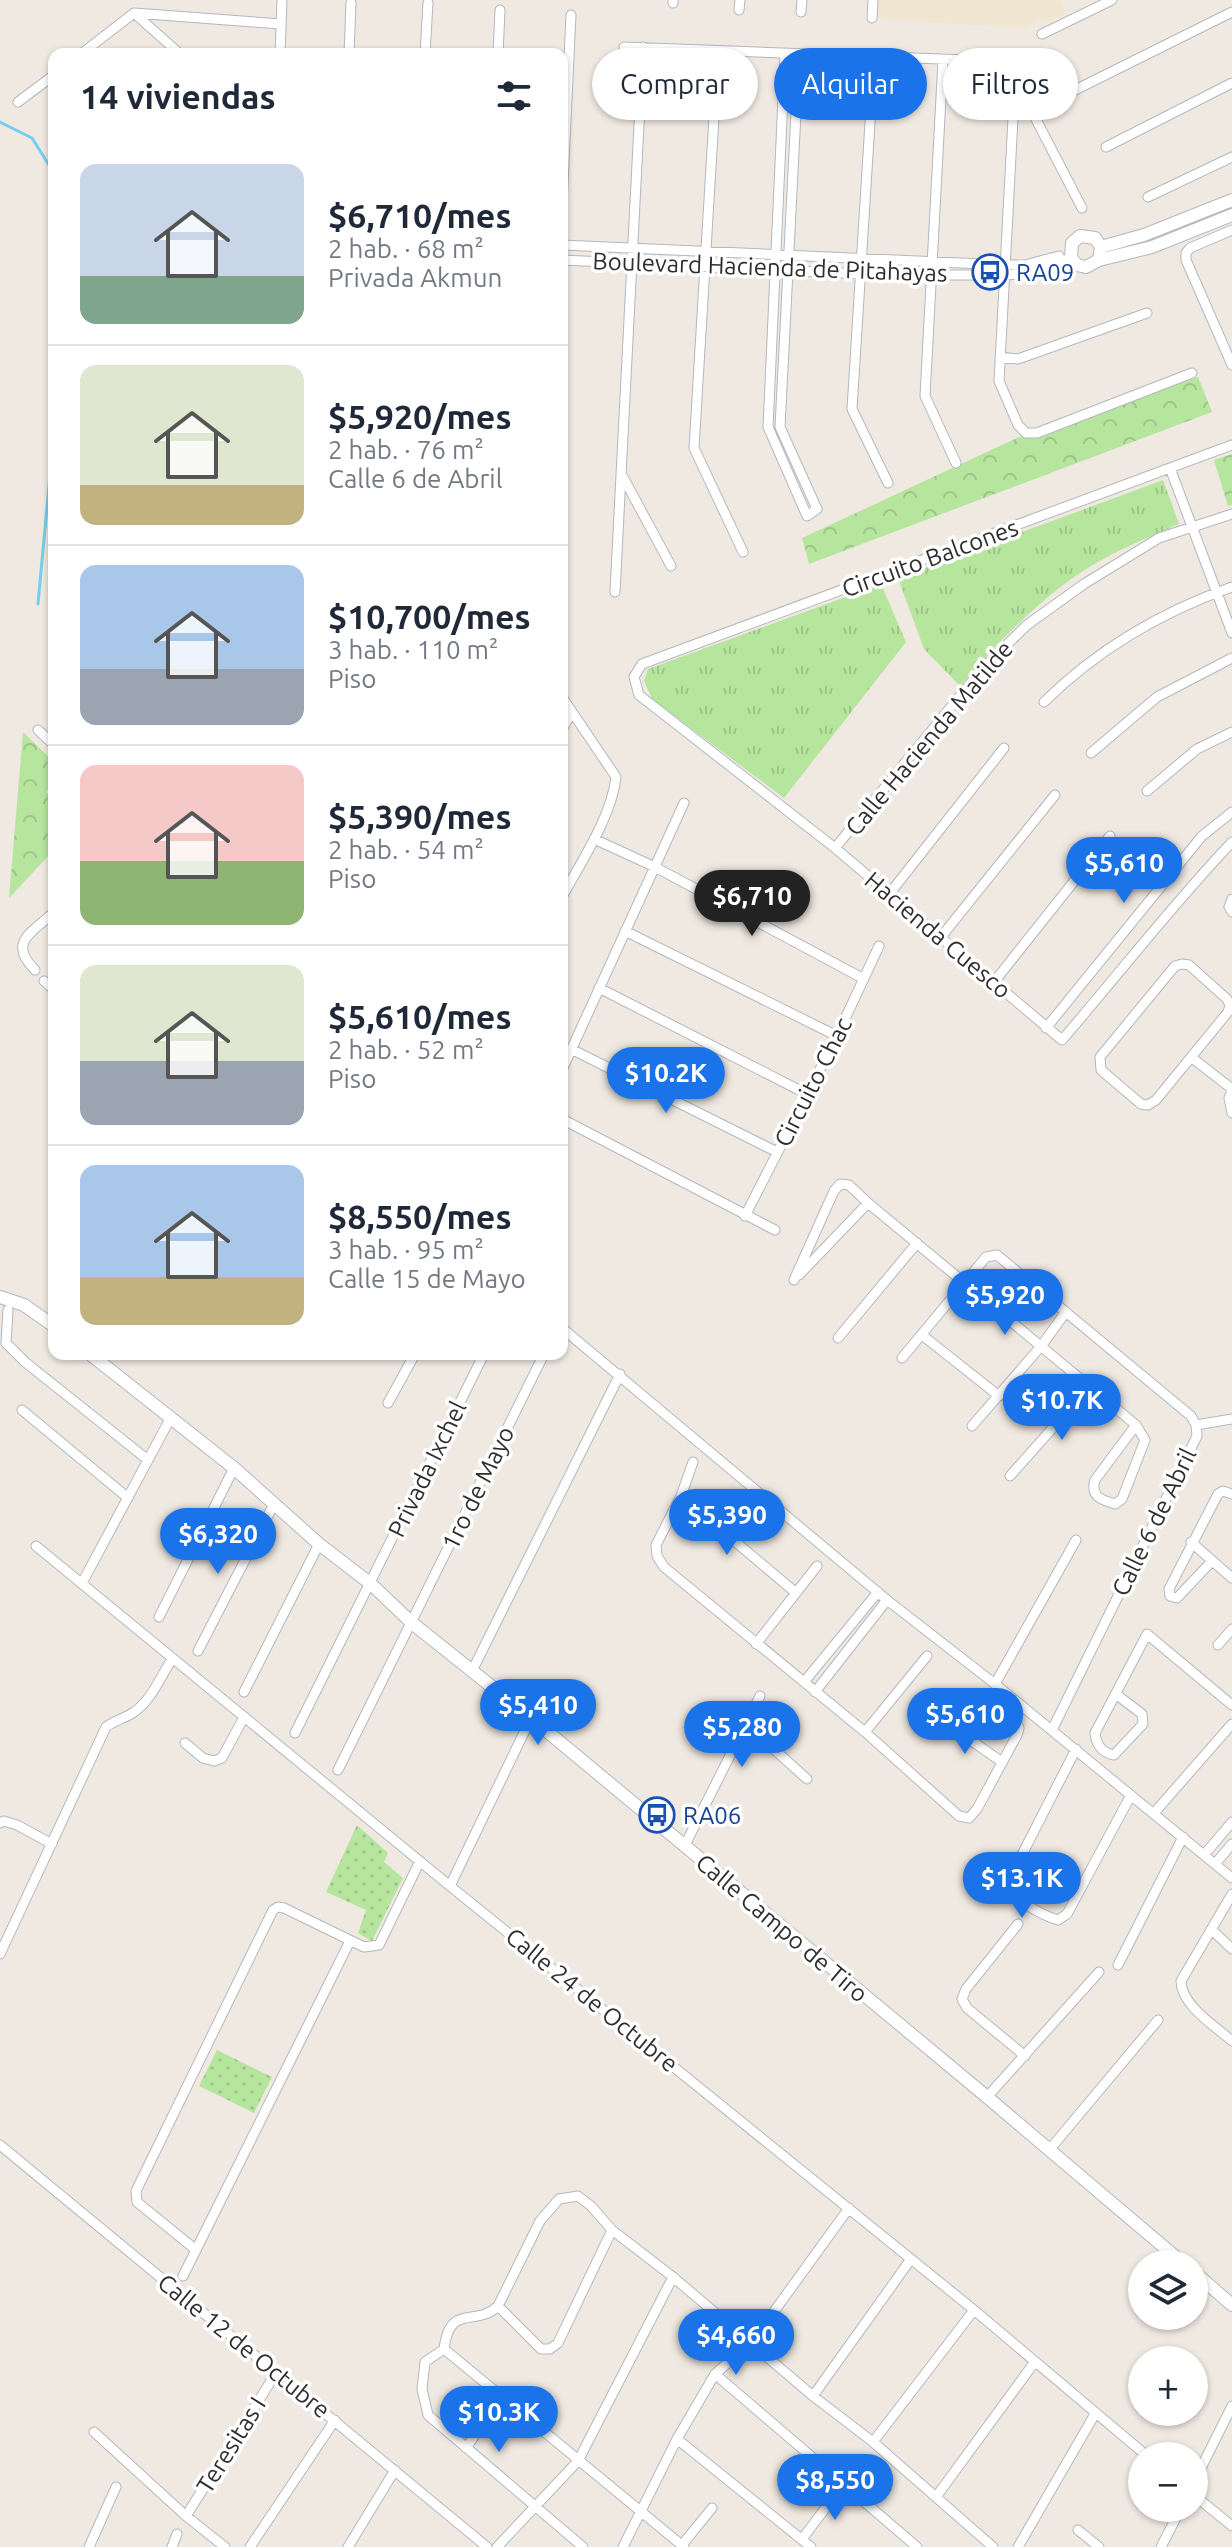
<!DOCTYPE html>
<html lang="es">
<head>
<meta charset="utf-8">
<style>
	body { margin:0; font-family:Ubuntu,sans-serif; background:#f6f6f7; color:#1f2937; height:100vh; display:flex; flex-direction:column; font-size:30px; white-space:nowrap }
	* { box-sizing:border-box; margin:0 }
	p { font-size:26px; color:#747a83 }
	.icon { flex:none; width:44px; height:44px; fill:none; stroke:currentColor; stroke-width:2; stroke-linecap:round; stroke-linejoin:round }
	.map { position:relative; flex:1; overflow:hidden }
	.details { position:absolute; left:48px; top:48px; width:520px; height:1312px; display:flex; flex-direction:column; background:#fff; border-radius:16px; box-shadow:0 2px 6px #0004 }
	.details>* { flex:none }
	.banner { position:absolute; left:592px; top:48px; width:520px; height:72px; display:flex; gap:16px }
	.tools { position:absolute; left:1128px; top:2250px; display:grid; gap:16px }
	.tools a { display:grid; place-items:center; width:80px; height:80px; border-radius:50%; background:#fff; box-shadow:0 2px 6px #0004; font-size:40px }
	.price { position:absolute; translate:-50% -68px; padding:0 18px; border-radius:28px; background:#1a73e8; color:#fff; font-size:26px; line-height:52px; filter:drop-shadow(0 2px 4px #0008) }
	.price::after { content:''; position:absolute; left:50%; top:48px; width:24px; height:18px; margin-left:-12px; background:inherit; clip-path:polygon(0 0,100% 0,50% 100%) }
	.price.on { background:#222; color:#fff }
	ul { padding:0; list-style:none }
	li { display:flex; align-items:center; gap:24px; height:200px; padding:0 32px }
	li+li { border-top:2px solid #e0e1e3 }
	li span { display:grid; place-items:center; flex:none; width:224px; height:160px; border-radius:16px; color:#555 }
	li>.icon { margin-inline-start:auto }
	span .icon { width:96px; height:96px; fill:#fffc; stroke-width:1 }
	li b { font-size:34px }
	h2 { display:flex; justify-content:space-between; align-items:center; height:96px; padding:0 32px; font-size:34px }
	.tag { padding:0 28px; border-radius:36px; background:#fff; box-shadow:0 2px 6px #0004; font-size:28px; line-height:72px }
	.tag.on { background:#1a73e8; color:#fff }
	.map>svg:first-child { display:block }
	.education { fill:#f0e6d1 }
	.grass { fill:url(#grass-tufts) }
	.park { fill:url(#park-crowns) }
	.garden { fill:url(#garden-dots) }
	.lines { fill:none; stroke-linecap:round; stroke-linejoin:round }
	.stream { stroke:#75cff0; stroke-width:3 }
	.minor-casing { stroke:#b4b7c1; stroke-width:11 }
	.tertiary-casing { stroke:#b4b7c1; stroke-width:14 }
	.minor { stroke:#fff; stroke-width:9 }
	.tertiary { stroke:#fff; stroke-width:12 }
	.labels { text-anchor:middle; dominant-baseline:central; stroke-width:7; stroke-linejoin:round; paint-order:stroke }
	.street-label { font-size:24px; fill:#2e2e2e; stroke:#fff }
	.transit-label { font-size:24px; fill:#164399; stroke:#fff; text-anchor:start }
</style>
</head>
<body>
<div class="map">
<svg width="1232" height="2547" viewBox="0 0 1232 2547">
	<defs>
		<pattern id="grass-tufts" width="24" height="20" patternUnits="userSpaceOnUse" patternTransform="scale(2)"><rect width="24" height="20" fill="#b6e59e"/><path d="M3 7l-1-3M5 7V3M7 7l1-3M15 17l-1-3M17 17v-4M19 17l1-3" fill="none" stroke="#9dc588"/></pattern>
		<pattern id="park-crowns" width="20" height="18" patternUnits="userSpaceOnUse" patternTransform="scale(2)"><rect width="20" height="18" fill="#b6e59e"/><path d="M2 6a3 3 0 1 1 6 0M12 15a3 3 0 1 1 6 0" fill="none" stroke="#9dc588"/></pattern>
		<pattern id="garden-dots" width="8" height="8" patternUnits="userSpaceOnUse" patternTransform="scale(2)"><rect width="8" height="8" fill="#b6e59e"/><path d="M2 2h.1M6 6h.1" fill="none" stroke="#9dc588" stroke-width="1.8" stroke-linecap="round"/></pattern>
	</defs>
	<rect width="100%" height="100%" fill="#efe9e1"/>
	<path class="education" d="M876,0H1060L1066,13L1051,21L1036,20L1028,28L875,19Z"/>
	<path class="grass" d="M1163,480L1179,524C1154,535 1129,545 1105,558C1050,587 1001,639 960,686L924,649L898,578Z
		M881,584L906,642L784,798L652,699L644,681L648,669Z"/>
	<path class="park" d="M1198,377L1212,412L809,564L802,538L1017,438Z
		M1232,454V505L1228,506L1214,460Z
		M23,732L54,762V780L46,792L54,801V850L9,898Z"/>
	<path class="garden" d="M357,1825L388,1853L384,1862L403,1878L372,1941L358,1933L366,1910L326,1892Z
		M217,2050L272,2077L254,2113L199,2086Z"/>
	<g class="lines">
		<path class="stream" d="M0,122L32,138L54,173
			M38,604L54,431"/>
		<defs>
			<path id="minor" d="M673,3V0
				M739,10L740,0
				M801,12L802,0
				M134,13L180,54
				M872,18L873,0
				M1042,34L1112,0
				M624,47L994,61L1007,66L1015,79L1082,208
				M718,51L694,448L743,552
				M81,54L134,13L281,24
				M280,54L282,0
				M349,54L351,3
				M425,54L428,3
				M498,54L500,10
				M785,54L768,427L807,516L817,509L780,427L799,54
				M874,59L852,409L888,483
				M943,60L925,396L956,463
				M1015,81L999,381L1018,425L1026,433H1037L1192,373
				M1073,91L1232,12
				M18,102L54,75
				M1106,147L1232,83
				M1148,197L1232,157
				M562,205L571,15
				M1232,230L1190,248L1186,253V260L1232,365
				M562,245L1006,265H1025L1059,256
				M562,260L862,274L1005,275L1022,274L1071,258
				M1000,357L1018,359L1147,313
				M1232,445L642,664L634,677L639,695L835,848L1062,1040C1119,974 1172,905 1232,842
				M1170,468L1232,633
				M623,477L671,566
				M615,592L643,47
				M562,697L616,777C612,816 581,862 562,897
				M1044,702C1097,650 1161,612 1232,587
				M38,730L54,745
				M562,730L571,713
				M1091,753L1157,697L1232,658
				M1147,791L1197,749L1232,732
				M594,839L655,867L864,979
				M835,848L983,668L1027,625L1084,584L1159,538L1232,514
				M890,893L1004,748
				M1232,899L1229,907L1232,912
				M625,931L837,1036
				M941,937L1055,795
				M1182,964L1189,965L1227,999L1230,1005L1228,1012L1156,1100L1148,1105L1141,1104L1101,1070L1100,1057L1175,966Z
				M35,970C7,942 32,933 54,912
				M44,981L54,990
				M994,982L1110,836
				M599,988L807,1094
				M1046,1028L1202,836L1232,812
				M571,1049L777,1152
				M1191,1057L1232,1089
				M562,1070L684,803
				M1232,1091L1229,1098L1232,1113
				M562,1119L775,1230
				M745,1216L837,1036L879,946
				M799,1275L868,1203
				M794,1280L834,1191L840,1184L849,1185L868,1203L1136,1425L1145,1440L1122,1499L1115,1504C1101,1500 1090,1496 1095,1480L1136,1425
				M8,1310L6,1343L25,1362L148,1460
				M562,1328L887,1600L995,1684L1232,1878
				M922,1335L999,1396
				M838,1338L917,1243
				M902,1358L986,1257L997,1255L1191,1416L1196,1425L1197,1436L1052,1730
				M388,1403L415,1354
				M22,1410L128,1498
				M1196,1425L1232,1419
				M972,1426L1042,1345L1065,1313
				M693,1462L681,1496L656,1545L657,1556L664,1567L865,1732L959,1816L969,1818L977,1809L1017,1735L1019,1728C1015,1719 995,1699 986,1696C976,1692 961,1711 957,1719C955,1725 957,1727 959,1732L1002,1762
				M1010,1476L1090,1386
				M681,1496L795,1592
				M1191,1542L1232,1578
				M36,1546L450,1886L974,2310L1147,2456
				M1212,1561L1177,1598L1170,1596L1169,1589L1218,1494L1223,1491L1232,1494
				M82,1583L170,1419
				M159,1617L234,1468
				M756,1644L817,1566
				M1218,1645L1232,1629
				M198,1651L274,1504
				M472,1671L620,1374
				M804,1682L878,1592
				M995,1684L1076,1540
				M244,1692L319,1544
				M815,1692L887,1600
				M1117,1695L1142,1714L1143,1724L1114,1755C1102,1753 1096,1744 1095,1733L1147,1634L1232,1705
				M746,1724L807,1779
				M865,1732L927,1656
				M295,1733L484,1354
				M185,1743L203,1758L214,1761L222,1758L244,1717
				M1076,1749L1010,1878C1010,1899 1039,1914 1058,1920L1067,1914L1131,1795
				M338,1770L544,1354
				M1154,1813L1232,1724
				M0,1823L4,1821L17,1825L52,1844
				M684,1847L760,1696
				M1204,1855L1232,1822
				M1215,1864L1232,1844
				M450,1886L531,1718
				M1232,1894L1181,1981C1181,2005 1215,2026 1232,2041
				M1018,1924L966,1989L962,1999L967,2008L1025,2056
				M1212,1930L1232,1949
				M0,1954L106,1727C115,1720 126,1718 134,1712C151,1701 161,1676 172,1659
				M1118,1965L1183,1837
				M987,2097L1099,1972
				M0,2145L487,2547
				M1050,2149L1158,2020
				M196,2250L137,2202L136,2191L273,1910L278,1907L284,1908L364,1947L379,1945L420,1861
				M183,2276L350,1941
				M498,2306L541,2349H550L558,2343L612,2230
				M444,2349C450,2302 475,2328 498,2306L540,2221L559,2199L578,2196L591,2206L612,2230L673,2277L813,2396L873,2442L993,2547
				M444,2349L684,2547
				M444,2349L425,2362L422,2389L428,2415L583,2547
				M715,2374L917,2547
				M813,2396L911,2259
				M94,2432L186,2516L225,2547
				M677,2439L811,2547
				M873,2442L974,2310
				M466,2448L501,2397
				M1194,2482L1232,2406
				M1194,2495L1232,2526
				M936,2497L1034,2363
				M186,2516L276,2373
				M1078,2530L1099,2547
				M802,2539L843,2485
				M682,2545L712,2508
				M89,2547L116,2487
				M172,2547L177,2534
				M250,2547L335,2420
				M348,2547L395,2470
				M497,2547L578,2461L673,2277
				M623,2547L677,2439L715,2374L752,2342L849,2208
				M1018,2547L1095,2414
				M1161,2547L1181,2508"/>
			<path id="tertiary" d="M1101,247L1144,235L1232,200
				M1099,260L1101,247L1095,238L1080,236L1072,243L1071,258L1077,265L1086,267L1099,260L1152,247L1232,215
				M0,1297L24,1305L54,1326
				M90,1354L234,1468L319,1544L371,1584L412,1623L531,1718L987,2097L1184,2264
				M1194,2272L1232,2305"/>
		</defs>
		<use href="#minor" class="minor-casing"/>
		<use href="#tertiary" class="tertiary-casing"/>
		<use href="#minor" class="minor"/>
		<use href="#tertiary" class="tertiary"/>
	</g>
	<defs>
		<symbol id="bus-ring" viewBox="-11 -11 22 22"><circle r="9.5" fill="#fff" stroke="#1a4fb4" stroke-width="1.5"/><path d="M-5-6H5V4H4V6H2V4H-2V6H-4V4H-5ZM-3.5-4V0h7V-4ZM-3.5 1.2v1.5H-2V1.2ZM2 1.2v1.5H3.5V1.2Z" fill="#1a4fb4"/></symbol>
	</defs>
	<g fill-rule="evenodd">
		<use href="#bus-ring" x="970" y="252" width="40" height="40"/>
		<use href="#bus-ring" x="637" y="1795" width="40" height="40"/>
	</g>
	<g class="labels">
		<g class="street-label">
			<text transform="translate(770 267) rotate(2)">Boulevard Hacienda de Pitahayas</text>
			<text transform="translate(930 558) rotate(-20)">Circuito Balcones</text>
			<text transform="translate(929 738) rotate(-50)">Calle Hacienda Matilde</text>
			<text transform="translate(938 935) rotate(40)">Hacienda Cuesco</text>
			<text transform="translate(813 1082) rotate(-63)">Circuito Chac</text>
			<text transform="translate(427 1469) rotate(-64)">Privada Ixchel</text>
			<text transform="translate(478 1488) rotate(-64)">1ro de Mayo</text>
			<text transform="translate(1154 1522) rotate(-64)">Calle 6 de Abril</text>
			<text transform="translate(782 1928) rotate(40)">Calle Campo de Tiro</text>
			<text transform="translate(592 2000) rotate(39)">Calle 24 de Octubre</text>
			<text transform="translate(244 2346) rotate(39)">Calle 12 de Octubre</text>
			<text transform="translate(231 2445) rotate(-58)">Teresitas I</text>
		</g>
		<g class="transit-label">
			<text x="1016" y="272">RA09</text>
			<text x="683" y="1815">RA06</text>
		</g>
	</g>
</svg>
<div class="tools">
<a><svg class="icon" aria-label="layers" viewBox="0 0 24 24"><path d="M12 4l9 5-9 5-9-5zM3 14l9 5 9-5"/></svg></a>
<a>+</a>
<a>−</a>
</div>
<b class="price" style="left:1124px;top:905px">$5,610</b>
<b class="price on" style="left:752px;top:938px">$6,710</b>
<b class="price" style="left:666px;top:1115px">$10.2K</b>
<b class="price" style="left:1005px;top:1337px">$5,920</b>
<b class="price" style="left:1062px;top:1442px">$10.7K</b>
<b class="price" style="left:727px;top:1557px">$5,390</b>
<b class="price" style="left:218px;top:1576px">$6,320</b>
<b class="price" style="left:538px;top:1747px">$5,410</b>
<b class="price" style="left:965px;top:1756px">$5,610</b>
<b class="price" style="left:742px;top:1769px">$5,280</b>
<b class="price" style="left:1022px;top:1920px">$13.1K</b>
<b class="price" style="left:736px;top:2377px">$4,660</b>
<b class="price" style="left:499px;top:2454px">$10.3K</b>
<b class="price" style="left:835px;top:2522px">$8,550</b>
<div class="banner">
<a class="tag">Comprar</a>
<a class="tag on">Alquilar</a>
<a class="tag">Filtros</a>
</div>
<section class="details">
<h2>14 viviendas<svg class="icon" aria-label="filters" viewBox="0 0 24 24"><path d="M4 7h16M4 17h16"/><circle cx="9" cy="7" r="2"/><circle cx="15" cy="17" r="2"/></svg></h2>
<ul>
<li><span style="background:linear-gradient(#c9d6e8 70%,#7fa58c 0)"><svg class="icon" aria-label="home" viewBox="0 0 24 24"><path d="M3 11l9-7 9 7M6 9v11h12V9"/></svg></span><div><b>$6,710/mes</b><p>2 hab. · 68 m²</p><p>Privada Akmun</p></div></li>
<li><span style="background:linear-gradient(#dfe7d0 75%,#c2b280 0)"><svg class="icon" aria-label="home" viewBox="0 0 24 24"><path d="M3 11l9-7 9 7M6 9v11h12V9"/></svg></span><div><b>$5,920/mes</b><p>2 hab. · 76 m²</p><p>Calle 6 de Abril</p></div></li>
<li><span style="background:linear-gradient(#a9c7e8 65%,#9aa5b1 0)"><svg class="icon" aria-label="home" viewBox="0 0 24 24"><path d="M3 11l9-7 9 7M6 9v11h12V9"/></svg></span><div><b>$10,700/mes</b><p>3 hab. · 110 m²</p><p>Piso</p></div></li>
<li><span style="background:linear-gradient(#f6c9c9 60%,#8fb573 0)"><svg class="icon" aria-label="home" viewBox="0 0 24 24"><path d="M3 11l9-7 9 7M6 9v11h12V9"/></svg></span><div><b>$5,390/mes</b><p>2 hab. · 54 m²</p><p>Piso</p></div></li>
<li><span style="background:linear-gradient(#dfe7d0 60%,#9aa5b1 0)"><svg class="icon" aria-label="home" viewBox="0 0 24 24"><path d="M3 11l9-7 9 7M6 9v11h12V9"/></svg></span><div><b>$5,610/mes</b><p>2 hab. · 52 m²</p><p>Piso</p></div></li>
<li><span style="background:linear-gradient(#a9c7e8 70%,#c2b280 0)"><svg class="icon" aria-label="home" viewBox="0 0 24 24"><path d="M3 11l9-7 9 7M6 9v11h12V9"/></svg></span><div><b>$8,550/mes</b><p>3 hab. · 95 m²</p><p>Calle 15 de Mayo</p></div></li>
</ul>
</section>
</div>
</body>
</html>
